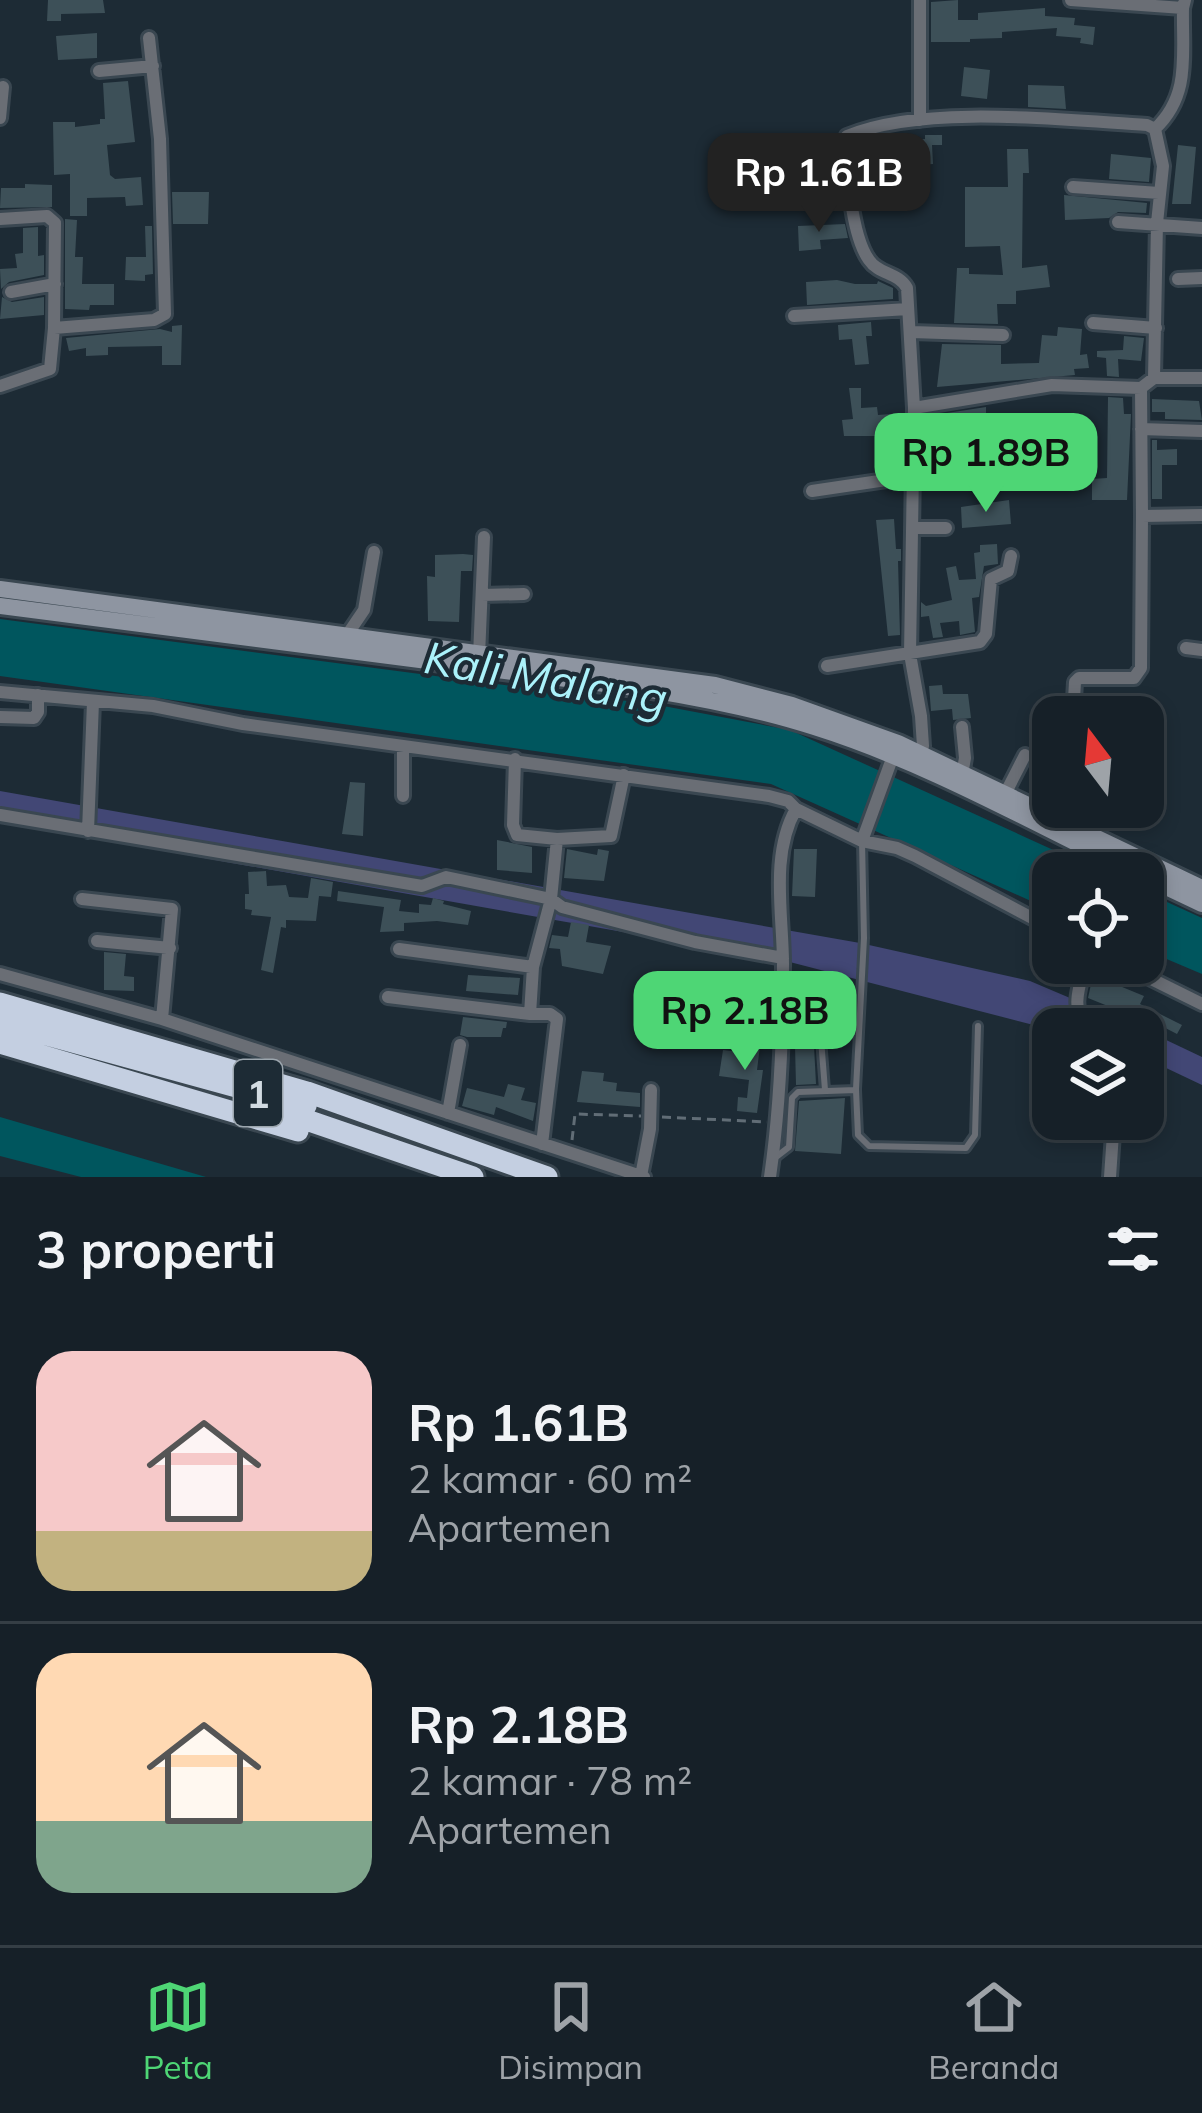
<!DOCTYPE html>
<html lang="id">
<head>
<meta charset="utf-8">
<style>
	body { margin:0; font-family:Mulish,sans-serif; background:#1f2830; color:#f1f3f6; height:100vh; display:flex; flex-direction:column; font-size:45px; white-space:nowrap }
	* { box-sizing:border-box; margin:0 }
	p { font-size:39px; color:#9ea3a8 }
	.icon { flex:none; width:66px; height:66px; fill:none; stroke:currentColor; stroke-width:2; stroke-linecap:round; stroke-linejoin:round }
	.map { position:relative; height:1177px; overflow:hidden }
	.sheet { display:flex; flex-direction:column; background:#162028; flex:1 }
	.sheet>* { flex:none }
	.needle { width:78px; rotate:344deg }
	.fabs { position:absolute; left:1032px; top:696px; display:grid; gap:24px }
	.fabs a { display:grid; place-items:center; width:132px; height:132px; border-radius:24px; background:#162028; box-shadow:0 6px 18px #0003,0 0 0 3px #353e45; font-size:60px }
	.price { position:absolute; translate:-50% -102px; padding:0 27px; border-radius:24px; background:#4ed675; color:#111; font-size:39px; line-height:78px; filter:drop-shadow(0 3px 6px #0008) }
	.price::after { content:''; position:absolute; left:50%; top:72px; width:36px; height:27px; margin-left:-18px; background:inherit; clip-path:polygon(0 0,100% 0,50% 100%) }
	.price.on { background:#222; color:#fff }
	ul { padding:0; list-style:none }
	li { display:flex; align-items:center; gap:36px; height:300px; padding:0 36px }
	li+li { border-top:3px solid #353e45 }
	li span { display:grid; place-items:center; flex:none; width:336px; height:240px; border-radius:36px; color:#555 }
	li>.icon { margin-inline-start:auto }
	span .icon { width:144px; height:144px; fill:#fffc; stroke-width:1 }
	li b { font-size:51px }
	h2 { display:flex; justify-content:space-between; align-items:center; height:144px; padding:0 36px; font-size:51px }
	.menu { display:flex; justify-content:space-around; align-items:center; height:168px; border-top:3px solid #353e45; background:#162028; font-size:33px; color:#9ea3a8 }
	.menu a { display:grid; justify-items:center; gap:6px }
	.menu .on { color:#4ed675 }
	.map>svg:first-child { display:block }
	.green { fill:#424775 }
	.water { fill:#00565e }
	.building { fill:#3d5058 }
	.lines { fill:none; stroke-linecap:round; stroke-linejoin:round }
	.lane-casing { stroke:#3a4751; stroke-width:12 }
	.street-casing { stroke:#3a4751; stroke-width:18 }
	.secondary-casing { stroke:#3a4751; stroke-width:22 }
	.highway-casing { stroke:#3a4751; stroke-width:27 }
	.path { stroke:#616d76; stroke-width:3; stroke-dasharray:9 6; stroke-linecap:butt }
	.lane { stroke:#6a6e75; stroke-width:6 }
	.street { stroke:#6a6e75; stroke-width:12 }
	.secondary { stroke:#8e95a1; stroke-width:16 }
	.highway { stroke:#c4cfe1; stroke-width:21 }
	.labels { text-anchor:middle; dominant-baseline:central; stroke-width:9; stroke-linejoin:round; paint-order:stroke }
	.shield { fill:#1d2b35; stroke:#9ca6ae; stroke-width:3 }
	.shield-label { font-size:39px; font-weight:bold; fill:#d2dbe2 }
	.water-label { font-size:45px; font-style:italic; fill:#abf2fa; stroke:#1d2b35 }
</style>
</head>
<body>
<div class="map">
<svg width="1202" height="1177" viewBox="0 0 1202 1177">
	<rect width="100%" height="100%" fill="#1d2b35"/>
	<path class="green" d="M0,791L860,943L1030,981L1143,1029L1053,1030L782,960L0,822Z
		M1143,1029L1202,1057V1085L1143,1057Z"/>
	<path class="water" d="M0,619L658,705L790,730L1104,873H1053V911L771,784L0,676Z
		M1143,891L1202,918V974L1143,949Z
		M0,1117L206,1177H81L0,1156Z"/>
	<path class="building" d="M48,0H103L105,13L61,14V21H47Z
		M958,0V20H978V13L1045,8V16L1075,18L1074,25L1095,27L1093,45L1080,43L1081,38L1056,36L1057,28L1002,32V38L970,39V42H931V2Z
		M97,33V58L58,60L56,36Z
		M964,67L990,70L987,99L961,96Z
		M128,81L135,142L107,145L110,175L115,179L141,177L143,205L126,206L125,197L87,198V216H70V174L54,175L53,122H75V127L100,124V119H105L103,83Z
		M1028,85L1064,86L1066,109L1028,107Z
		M925,135H942V145H932L933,164L882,168L885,185L860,189L858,163L891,157L890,142L925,139Z
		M819,136H835L838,184L824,187Z
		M1178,145L1196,147L1191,204H1172Z
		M1007,149H1028L1029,173H1023L1022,268L1047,265L1050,287L1016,291V304H997L998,324L954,323L957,268H969V274L1003,275L1000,246L965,247V187H1008Z
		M1111,154L1151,158L1149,182L1109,179Z
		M25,184L52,185V207L0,208L1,188H25Z
		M172,192H209L208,224H173Z
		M1064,195L1147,203L1146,213L1118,212L1109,218L1065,220Z
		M65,219L77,220L75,257H83L82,284H114V305H90L89,310L65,309Z
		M845,224L848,238L820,240L821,249L799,251L798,226Z
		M145,226H152L153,274L145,275V281L125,280L126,257H146Z
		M38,227V256L44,255V275L9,282L1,289L0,269L17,268L15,254L23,253V228Z
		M837,280L855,284H877L878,281L893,288V299L807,305L806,282Z
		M2,297L12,302L44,297V315L0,319Z
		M871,322L872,336H866L869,364L855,365L852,339L839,340L838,325Z
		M182,325L181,365H162V346L108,347V355L86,356V348L69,351L66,338L160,329L172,332V326Z
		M1058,327L1082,329L1080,355L1087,354L1089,368L1074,369L1075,375L937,387L942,344L1001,345V364L1039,363L1042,335L1057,336Z
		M1124,336L1144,338L1141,361L1118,359L1119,377L1107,376L1106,358L1097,357V351L1123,350Z
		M849,388H861V408L877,407L878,415L903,413V430L889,431L894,458L881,461L876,436H844L842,420L853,419Z
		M1108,397L1123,398L1124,414H1131L1127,500H1092V479L1107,478Z
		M1152,399L1199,401L1202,420L1165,419V412H1152Z
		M986,407V430L961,429L962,433L926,436V424L934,425V415Z
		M1152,440H1157V450L1177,449V465H1162V499H1152Z
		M1009,500L1011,524L962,528L961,507Z
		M894,519L896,549H901V561H898L900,635L888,636L876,520Z
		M997,544L998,564L984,566L979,597L972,598L975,632L960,635L959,621L940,623L943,637L933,638L929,616L921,617V602L926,606L952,600L946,568L956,566L959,580L976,579L974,553L980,552V545Z
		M463,554L473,555L472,571H461L459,622L428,621L427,576L435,577V555Z
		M942,685L943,694H968L971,718L953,720L952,709L931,711L929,686Z
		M350,782L365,783L363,836L342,834Z
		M497,840L532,847V873L497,870Z
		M567,849L597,855L598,849L609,851L604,881L564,878Z
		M794,849H817L815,897L792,896Z
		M266,871L267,886L286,885L289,897L308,898L311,878L333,882L331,897L319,896L316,921L286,920V928L281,927L273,973L261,970L271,917L251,915L252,910L245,909V894H249L248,872Z
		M338,891L401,900L399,911L419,913V904L431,905L433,898L444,901L443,904L471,911L468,925L437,921L404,923V931L380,932L384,907L337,901Z
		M571,922L589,925L586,942L611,946L603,974L562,966L560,949L549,948L552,935L568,937Z
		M104,952L126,954L124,976L134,977V991L104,990Z
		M468,975L520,978L518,995L466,991Z
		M1093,975L1144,996L1140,1004L1182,1025L1177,1034L1136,1013L1135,1017L1088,998Z
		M655,995L695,1004H723L717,1047L691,1044V1049H679L644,1044L645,1025H651Z
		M463,1017L507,1022L506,1028H503L501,1037H467L460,1035Z
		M749,1037L761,1038L757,1070H763L757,1113L737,1111L738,1097L747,1098L749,1080L719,1076L723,1050L747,1053Z
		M795,1046H814L816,1084L796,1085Z
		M582,1071L604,1073L603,1081L617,1083L616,1091L640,1093V1107L577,1102Z
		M508,1084L525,1088L521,1100L536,1103L533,1121L496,1107L494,1115L462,1106L467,1088L504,1097Z
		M845,1098L841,1154L795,1151L799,1101Z"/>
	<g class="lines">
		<defs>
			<path id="lane" d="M781,1038L821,1039L825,1090
				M856,1089L864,938L862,841
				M776,1157L789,1147L792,1098L798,1092L856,1090L858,1135L869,1146L966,1148L975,1135L978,1026"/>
			<path id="street" d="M1071,0L1183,8L1185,0
				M99,71L153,66
				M0,118L3,87
				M920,120V0
				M1155,129C1191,95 1182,55 1183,8
				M1073,187L1159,193
				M0,219L47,216L55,223L54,328
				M1118,222L1202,228
				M1178,279L1202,278
				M11,292L55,284
				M794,316L908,309
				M1093,323L1156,328
				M912,332L1003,335
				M0,386L50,369L54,328L154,320L165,314L160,139L149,38
				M1141,388L1142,516L1202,515
				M914,408L1052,385L1141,388L1154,378H1202
				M1141,429L1202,431
				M812,491L913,476
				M913,528H946
				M482,595L524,594
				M345,638L364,610L374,552
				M1186,648L1202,650
				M479,656L484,537
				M827,666L980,642L986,634L991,579L1008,571L1011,556
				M0,692L153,706L243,724L769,796L788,801L796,809L862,841L897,848L915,856L1053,929
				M0,717L34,718L38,712V695
				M1073,717L1075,682L1079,678H1134L1141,668L1142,516
				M403,747V796
				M919,757L923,746L921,716L910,654L914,408L907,288C898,272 879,275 869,260C851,235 846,167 847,136C922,104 1064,120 1147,125L1155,129L1163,166L1157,223L1154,378
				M515,759L513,825L517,835L557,839L611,836L624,775
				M961,780L965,758L962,727
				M1002,800L1025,755
				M0,815L422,886L446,877L551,899L562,907L695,942L783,958
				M88,831L93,702
				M862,841L893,756
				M82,899L172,909L162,1019
				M97,941L170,948
				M399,949L533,967L530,1014H550L557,1019L542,1144
				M1086,963C1079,986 1068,1015 1092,1029
				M1119,963L1202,1004
				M533,967L551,899L557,839
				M0,974L162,1019L644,1177
				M388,997L530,1014
				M448,1113L460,1045
				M641,1176L650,1129L651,1090
				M770,1177C780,1108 783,1033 783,964C783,914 770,855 796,809
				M1110,1177L1114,1119"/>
			<path id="secondary" d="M0,589L715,685L792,705L898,743L1202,888
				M0,606L651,690C706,699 761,710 814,727C926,762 1031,822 1137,873
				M1143,876L1202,904"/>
			<path id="highway" d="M0,1003L307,1092L547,1177
				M0,1022L306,1106
				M0,1043L298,1131
				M286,1113L473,1177"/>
		</defs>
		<use href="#lane" class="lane-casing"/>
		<use href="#street" class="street-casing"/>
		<use href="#secondary" class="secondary-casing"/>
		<use href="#highway" class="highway-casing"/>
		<path class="path" d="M723,1032L772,1037
			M662,1117L767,1122
			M572,1140L575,1114L641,1116"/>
		<use href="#lane" class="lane"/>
		<use href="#street" class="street"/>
		<use href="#secondary" class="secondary"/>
		<use href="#highway" class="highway"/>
	</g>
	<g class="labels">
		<rect class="shield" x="234" y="1060" width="48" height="66" rx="9"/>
		<g class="shield-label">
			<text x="258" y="1093">1</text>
		</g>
		<g class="water-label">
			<text transform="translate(546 677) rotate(10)">Kali Malang</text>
		</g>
	</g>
</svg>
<div class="fabs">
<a><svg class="needle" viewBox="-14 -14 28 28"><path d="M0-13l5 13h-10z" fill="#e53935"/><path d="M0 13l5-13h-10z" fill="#9ea3a8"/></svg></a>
<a><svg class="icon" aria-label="locate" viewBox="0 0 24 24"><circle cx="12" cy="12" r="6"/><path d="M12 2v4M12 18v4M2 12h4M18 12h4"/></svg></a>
<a><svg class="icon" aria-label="layers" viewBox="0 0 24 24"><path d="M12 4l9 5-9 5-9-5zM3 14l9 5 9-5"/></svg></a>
</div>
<b class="price on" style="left:819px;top:235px">Rp 1.61B</b>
<b class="price" style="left:986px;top:515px">Rp 1.89B</b>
<b class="price" style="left:745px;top:1073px">Rp 2.18B</b>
</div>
<section class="sheet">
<h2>3 properti<svg class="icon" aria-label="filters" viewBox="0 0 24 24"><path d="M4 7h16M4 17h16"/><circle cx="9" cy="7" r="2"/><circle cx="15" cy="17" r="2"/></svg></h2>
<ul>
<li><span style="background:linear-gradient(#f6c9c9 75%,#c2b280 0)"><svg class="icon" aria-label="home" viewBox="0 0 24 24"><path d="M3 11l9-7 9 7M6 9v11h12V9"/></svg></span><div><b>Rp 1.61B</b><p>2 kamar · 60 m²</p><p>Apartemen</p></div></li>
<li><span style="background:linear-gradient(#ffd9b3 70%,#7fa58c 0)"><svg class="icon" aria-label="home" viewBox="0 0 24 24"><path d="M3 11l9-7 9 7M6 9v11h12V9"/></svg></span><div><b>Rp 2.18B</b><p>2 kamar · 78 m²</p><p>Apartemen</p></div></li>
</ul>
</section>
<nav class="menu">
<a class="on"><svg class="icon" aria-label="map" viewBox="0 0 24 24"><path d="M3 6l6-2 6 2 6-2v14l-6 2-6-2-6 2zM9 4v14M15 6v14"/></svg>Peta</a>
<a><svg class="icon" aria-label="saved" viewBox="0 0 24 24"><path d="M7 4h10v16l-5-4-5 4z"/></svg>Disimpan</a>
<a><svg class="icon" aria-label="home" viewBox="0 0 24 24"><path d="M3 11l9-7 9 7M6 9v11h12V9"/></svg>Beranda</a>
</nav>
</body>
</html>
